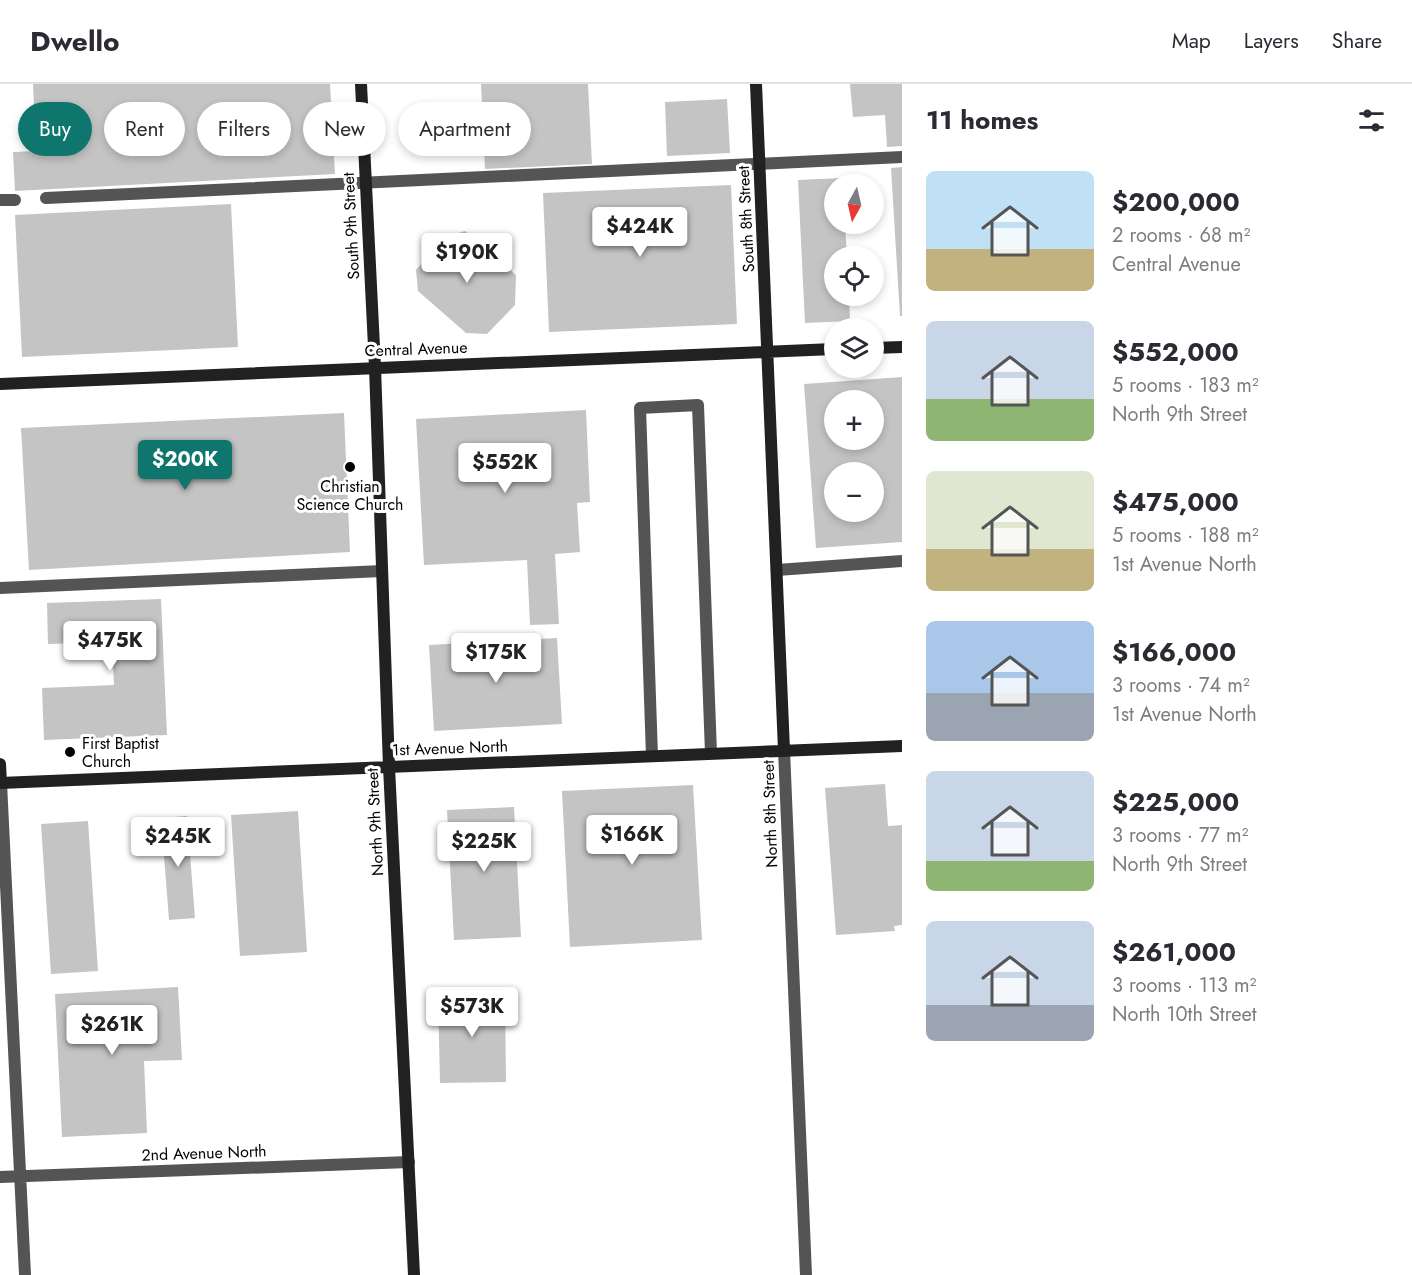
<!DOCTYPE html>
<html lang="en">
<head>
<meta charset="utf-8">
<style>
	body { margin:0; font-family:Jost,sans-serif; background:#f7f7f7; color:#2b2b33; height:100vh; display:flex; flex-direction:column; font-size:22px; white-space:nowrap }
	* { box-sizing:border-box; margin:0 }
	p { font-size:20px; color:#7c7c81 }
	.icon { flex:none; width:33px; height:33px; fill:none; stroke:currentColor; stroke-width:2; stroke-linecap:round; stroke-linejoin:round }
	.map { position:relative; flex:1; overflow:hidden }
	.details { display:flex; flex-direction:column; background:#fff; width:510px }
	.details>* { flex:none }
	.top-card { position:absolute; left:18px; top:18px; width:570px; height:54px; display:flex; gap:12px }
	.needle { width:39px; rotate:188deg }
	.controls { position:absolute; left:824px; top:90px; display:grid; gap:12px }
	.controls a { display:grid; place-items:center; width:60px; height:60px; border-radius:50%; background:#fff; box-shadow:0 3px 9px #0003; font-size:30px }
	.price { position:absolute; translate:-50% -51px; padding:0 14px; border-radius:6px; background:#fff; color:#222; font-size:20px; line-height:39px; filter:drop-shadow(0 2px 3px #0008) }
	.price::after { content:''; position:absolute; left:50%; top:36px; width:18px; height:14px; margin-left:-9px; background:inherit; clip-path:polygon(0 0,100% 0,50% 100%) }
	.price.on { background:#0f766e; color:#fff }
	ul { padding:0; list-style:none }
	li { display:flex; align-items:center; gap:18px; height:150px; padding:0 24px }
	li span { display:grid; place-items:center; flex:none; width:168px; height:120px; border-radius:9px; color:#555 }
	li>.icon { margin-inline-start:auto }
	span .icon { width:72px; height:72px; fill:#fffc; stroke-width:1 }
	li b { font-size:26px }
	h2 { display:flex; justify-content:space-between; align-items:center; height:72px; padding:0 24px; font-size:26px }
	.pill { padding:0 21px; border-radius:27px; background:#fff; box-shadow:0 3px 9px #0003; font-size:21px; line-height:54px }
	.pill.on { background:#0f766e; color:#fff }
	header { display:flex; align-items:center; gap:36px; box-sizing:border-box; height:84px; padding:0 30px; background:#fff; border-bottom:2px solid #e1e1e2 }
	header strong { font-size:28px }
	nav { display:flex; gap:33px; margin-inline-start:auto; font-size:21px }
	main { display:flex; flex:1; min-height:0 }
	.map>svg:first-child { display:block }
	.building { fill:#c4c4c4; fill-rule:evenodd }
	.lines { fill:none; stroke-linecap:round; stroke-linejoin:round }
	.lane { stroke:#545454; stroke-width:12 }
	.street { stroke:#545454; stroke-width:12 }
	.secondary { stroke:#212121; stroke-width:12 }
	.poi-dot { fill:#000; stroke:#fff; stroke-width:2 }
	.labels { text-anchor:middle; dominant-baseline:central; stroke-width:6; stroke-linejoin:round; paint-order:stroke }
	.street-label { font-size:16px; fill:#000; stroke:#fff }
	.poi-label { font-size:16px; fill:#000; stroke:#fff }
</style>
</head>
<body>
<header>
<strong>Dwello</strong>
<nav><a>Map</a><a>Layers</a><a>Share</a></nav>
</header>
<main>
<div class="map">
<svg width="902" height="1191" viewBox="0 0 902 1191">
	<rect width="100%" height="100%" fill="#fff"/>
	<path class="building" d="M33,0H330L335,90L15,107L13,68L36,67Z
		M481,0H588L592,80L485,85Z
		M850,0H902V62L887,63L885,31L853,33Z
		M727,15L730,69L667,72L665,18Z
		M902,83V232H900L891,84Z
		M842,94L843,100H834V140H845L847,172H834V212H849L850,237L805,239L798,96Z
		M731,101L737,240L549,248L543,109Z
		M231,120L238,263L22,273L15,131Z
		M465,147L516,191L515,221L487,250L466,249L418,207L416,186L444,154Z
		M902,293V458L816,464L804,300ZM834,316H873V356H834ZM834,388H873V428H834Z
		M586,326L590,418L577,419L580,468L555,470L559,540L530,541L527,476L424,481L416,335Z
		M344,329L350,468L29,486L21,344Z
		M161,515L167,651L44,656L42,604L114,601L112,558L48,560L47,519Z
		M557,554L562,640L434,647L429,561Z
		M885,700L888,742L902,741V841L894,842L895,847L836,851L825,704Z
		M693,701L702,856L570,863L562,707Z
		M514,723L521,853L454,856L447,726Z
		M298,727L307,868L240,872L231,731Z
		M187,732L195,834L169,836L161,734Z
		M88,737L98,887L51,890L41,740Z
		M178,903L182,976L144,977L147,1049L62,1053L55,910Z
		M505,910L506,998L440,999L438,911Z"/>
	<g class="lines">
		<path class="lane" d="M46,114L902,73
			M0,116H15
			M777,486L902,477
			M0,504L382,487
			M652,672L640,324L698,321L711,669"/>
		<path class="street" d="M784,666L806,1191
			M1,699L25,1191
			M0,1093L409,1078"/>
		<path class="secondary" d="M361,0L375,283L389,683L414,1191
			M756,0L784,666
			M873,264L902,263
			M0,300L834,265
			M0,680L1,699
			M0,699L902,662"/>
	</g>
	<g class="poi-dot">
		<circle cx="350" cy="383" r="6"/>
		<circle cx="70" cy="668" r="6"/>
	</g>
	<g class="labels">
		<g class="street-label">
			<text transform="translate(746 135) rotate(-93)">South 8th Street</text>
			<text transform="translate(351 142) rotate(-93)">South 9th Street</text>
			<text transform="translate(416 265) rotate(-2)">Central Avenue</text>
			<text transform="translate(450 664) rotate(-2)">1st Avenue North</text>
			<text transform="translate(770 730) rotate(-92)">North 8th Street</text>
			<text transform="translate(375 738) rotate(-93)">North 9th Street</text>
			<text transform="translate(204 1069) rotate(-2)">2nd Avenue North</text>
		</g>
		<g class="poi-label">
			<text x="350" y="402">Christian<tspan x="350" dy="18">Science Church</tspan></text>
			<text x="82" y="659" text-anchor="start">First Baptist<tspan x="82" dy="18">Church</tspan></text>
		</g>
	</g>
</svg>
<div class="controls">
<a><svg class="needle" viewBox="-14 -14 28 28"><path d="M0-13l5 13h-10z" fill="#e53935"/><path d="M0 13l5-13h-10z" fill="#7c7c81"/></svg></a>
<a><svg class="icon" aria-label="locate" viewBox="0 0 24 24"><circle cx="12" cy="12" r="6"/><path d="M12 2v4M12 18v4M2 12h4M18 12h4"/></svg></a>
<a><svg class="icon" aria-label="layers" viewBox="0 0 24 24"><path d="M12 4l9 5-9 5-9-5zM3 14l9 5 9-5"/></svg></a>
<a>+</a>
<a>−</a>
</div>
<b class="price" style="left:640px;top:174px">$424K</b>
<b class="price" style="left:467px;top:200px">$190K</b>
<b class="price on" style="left:185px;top:407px">$200K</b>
<b class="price" style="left:505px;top:410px">$552K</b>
<b class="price" style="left:110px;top:588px">$475K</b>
<b class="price" style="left:496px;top:600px">$175K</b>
<b class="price" style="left:632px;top:782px">$166K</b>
<b class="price" style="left:178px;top:784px">$245K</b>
<b class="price" style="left:484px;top:789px">$225K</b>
<b class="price" style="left:472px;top:954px">$573K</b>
<b class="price" style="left:112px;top:972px">$261K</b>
<div class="top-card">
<a class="pill on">Buy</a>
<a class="pill">Rent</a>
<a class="pill">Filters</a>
<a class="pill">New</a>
<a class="pill">Apartment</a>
</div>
</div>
<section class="details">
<h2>11 homes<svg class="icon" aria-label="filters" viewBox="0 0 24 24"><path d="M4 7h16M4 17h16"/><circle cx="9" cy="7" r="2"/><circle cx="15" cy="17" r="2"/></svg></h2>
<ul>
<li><span style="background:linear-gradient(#bfe0f5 65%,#c2b280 0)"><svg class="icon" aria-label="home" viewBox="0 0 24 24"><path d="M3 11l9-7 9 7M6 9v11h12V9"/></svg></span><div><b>$200,000</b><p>2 rooms · 68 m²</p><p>Central Avenue</p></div></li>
<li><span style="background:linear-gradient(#c9d6e8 65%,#8fb573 0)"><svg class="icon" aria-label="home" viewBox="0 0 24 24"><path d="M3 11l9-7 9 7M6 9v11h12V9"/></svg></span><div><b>$552,000</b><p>5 rooms · 183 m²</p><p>North 9th Street</p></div></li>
<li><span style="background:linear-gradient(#dfe7d0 65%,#c2b280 0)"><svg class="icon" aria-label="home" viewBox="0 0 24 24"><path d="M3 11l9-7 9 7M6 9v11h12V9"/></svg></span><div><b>$475,000</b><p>5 rooms · 188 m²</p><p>1st Avenue North</p></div></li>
<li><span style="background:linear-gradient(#a9c7e8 60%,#9aa5b1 0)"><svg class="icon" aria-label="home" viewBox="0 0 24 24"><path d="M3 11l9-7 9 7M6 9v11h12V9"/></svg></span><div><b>$166,000</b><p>3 rooms · 74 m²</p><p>1st Avenue North</p></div></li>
<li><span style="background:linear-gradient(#c9d6e8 75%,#8fb573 0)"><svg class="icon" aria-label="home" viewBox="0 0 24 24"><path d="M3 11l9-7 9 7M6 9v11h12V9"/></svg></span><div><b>$225,000</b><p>3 rooms · 77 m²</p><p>North 9th Street</p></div></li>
<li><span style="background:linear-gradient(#c9d6e8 70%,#9aa5b1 0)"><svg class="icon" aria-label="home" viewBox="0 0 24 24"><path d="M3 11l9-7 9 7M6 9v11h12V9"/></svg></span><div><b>$261,000</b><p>3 rooms · 113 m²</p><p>North 10th Street</p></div></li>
</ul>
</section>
</main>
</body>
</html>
